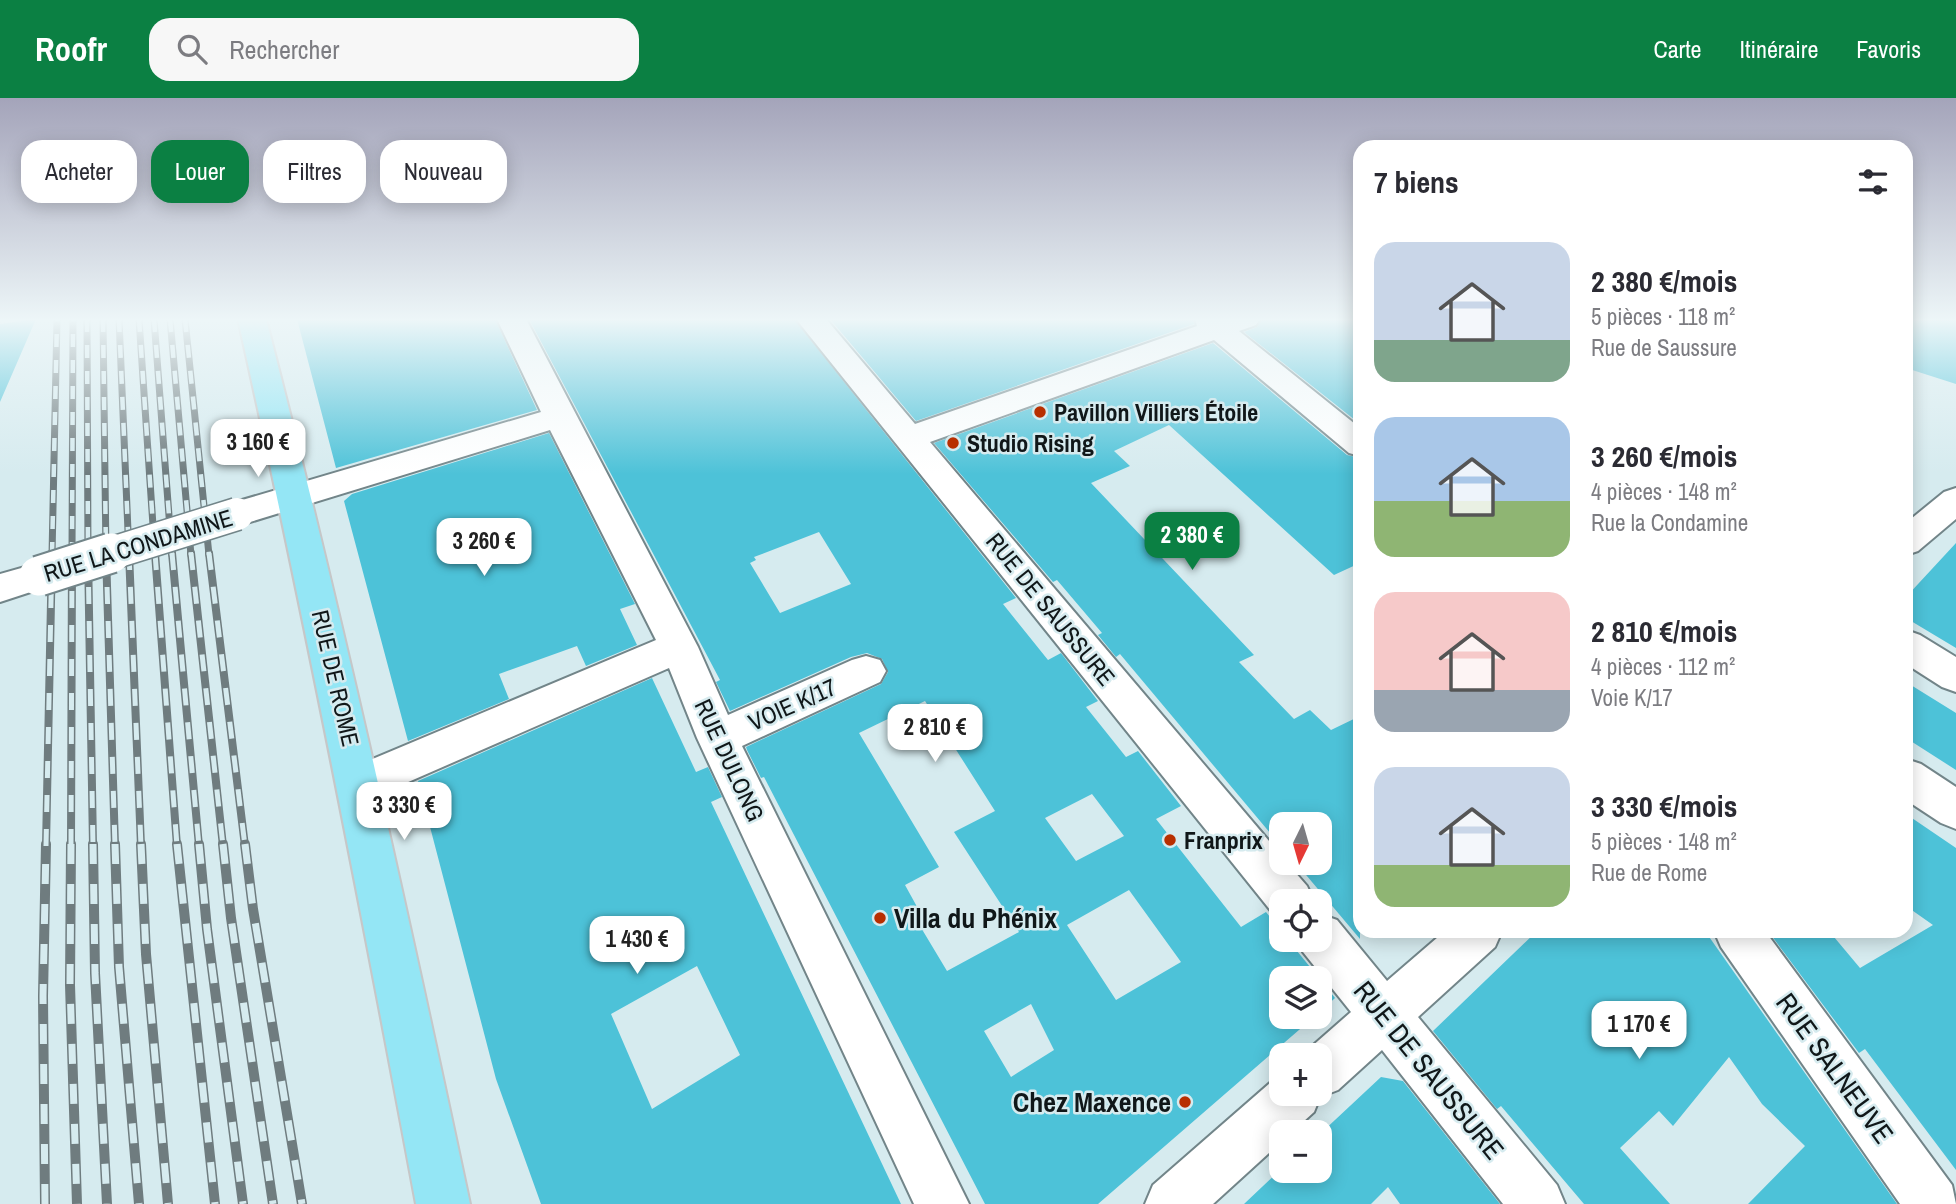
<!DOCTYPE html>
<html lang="fr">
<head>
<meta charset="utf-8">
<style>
	body { margin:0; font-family:"Archivo Narrow",sans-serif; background:#f7f7f7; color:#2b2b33; height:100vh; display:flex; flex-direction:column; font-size:26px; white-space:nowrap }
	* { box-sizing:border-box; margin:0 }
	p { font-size:23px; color:#7c7c81 }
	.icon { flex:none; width:38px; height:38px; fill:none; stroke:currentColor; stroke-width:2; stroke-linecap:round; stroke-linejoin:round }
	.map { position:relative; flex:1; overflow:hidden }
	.sheet { position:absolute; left:1353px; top:42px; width:560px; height:798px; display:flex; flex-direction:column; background:#fff; border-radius:21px; box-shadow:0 4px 18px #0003 }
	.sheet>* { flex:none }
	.top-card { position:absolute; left:21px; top:42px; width:665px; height:63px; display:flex; gap:14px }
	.needle { width:46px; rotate:185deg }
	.controls { position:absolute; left:1269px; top:714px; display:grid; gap:14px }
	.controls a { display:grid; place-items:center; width:63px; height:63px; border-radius:14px; background:#fff; box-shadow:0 4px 18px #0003; font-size:35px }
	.price { position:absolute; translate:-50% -60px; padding:0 16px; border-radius:14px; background:#fff; color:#222; font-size:23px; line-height:46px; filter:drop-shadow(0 2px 4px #0008) }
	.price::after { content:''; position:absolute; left:50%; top:42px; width:21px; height:16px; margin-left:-10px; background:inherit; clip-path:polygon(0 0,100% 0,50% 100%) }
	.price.selected { background:#0b8043; color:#fff }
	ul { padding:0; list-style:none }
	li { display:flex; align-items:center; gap:21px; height:175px; padding:0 21px }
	li span { display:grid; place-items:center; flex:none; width:196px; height:140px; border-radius:21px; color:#555 }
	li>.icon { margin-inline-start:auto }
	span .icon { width:84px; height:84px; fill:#fffc; stroke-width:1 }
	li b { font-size:30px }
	h2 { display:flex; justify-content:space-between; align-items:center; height:84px; padding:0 21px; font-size:30px }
	.chip { padding:0 24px; border-radius:21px; background:#fff; box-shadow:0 4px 18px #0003; font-size:24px; line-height:63px }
	.chip.selected { background:#0b8043; color:#fff }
	header { display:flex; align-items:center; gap:42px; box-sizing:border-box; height:98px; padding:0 35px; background:#0b8043; color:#fff }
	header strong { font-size:33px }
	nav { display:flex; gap:38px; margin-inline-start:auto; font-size:24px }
	.search { width:490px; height:63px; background:#f7f7f7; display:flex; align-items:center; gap:18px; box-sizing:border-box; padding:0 24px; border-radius:21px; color:#7c7c81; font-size:26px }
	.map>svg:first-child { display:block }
	.building { fill:#4dc2d8; fill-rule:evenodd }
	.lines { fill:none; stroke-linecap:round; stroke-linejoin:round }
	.minor-casing { stroke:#728589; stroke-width:4 }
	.major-casing { stroke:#c6c7c8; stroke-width:4 }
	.minor { fill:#fff; fill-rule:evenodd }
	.major { fill:#94e6f5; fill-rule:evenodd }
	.rail-far2-casing { stroke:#6f7c7f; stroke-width:7 }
	.rail-far1-casing { stroke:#6f7c7f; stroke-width:8 }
	.rail-casing { stroke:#6f7c7f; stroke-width:10 }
	.rail-far2 { stroke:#d6ebef; stroke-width:4.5; stroke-dasharray:13; stroke-linecap:butt }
	.rail-far1 { stroke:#d6ebef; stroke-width:5; stroke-dasharray:17; stroke-linecap:butt }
	.rail { stroke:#d6ebef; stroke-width:7; stroke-dasharray:20; stroke-linecap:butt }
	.minor-bridge-far1-casing { stroke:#728589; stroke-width:35; stroke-linecap:butt }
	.minor-bridge-casing { stroke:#728589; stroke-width:43; stroke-linecap:butt }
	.minor-bridge-far1 { stroke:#fff; stroke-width:32 }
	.minor-bridge { stroke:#fff; stroke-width:39 }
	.poi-dot { fill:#b82f00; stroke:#d6ebef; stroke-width:2.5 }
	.labels { text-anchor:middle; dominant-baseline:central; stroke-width:5; stroke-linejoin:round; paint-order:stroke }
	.poi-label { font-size:24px; font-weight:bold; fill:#101719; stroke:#d6ebef; text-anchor:start }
	.street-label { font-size:24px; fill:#101719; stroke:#d6ebef }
	.near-poi-label { font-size:28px; font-weight:bold; fill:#101719; stroke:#d6ebef; text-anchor:start }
	.near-street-label { font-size:28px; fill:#101719; stroke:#d6ebef }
</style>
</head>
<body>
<header>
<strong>Roofr</strong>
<div class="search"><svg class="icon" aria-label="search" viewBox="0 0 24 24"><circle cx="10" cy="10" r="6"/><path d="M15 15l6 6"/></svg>Rechercher</div>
<nav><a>Carte</a><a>Itinéraire</a><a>Favoris</a></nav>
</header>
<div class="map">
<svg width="1956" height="1106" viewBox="0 0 1956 1106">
	<rect width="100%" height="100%" fill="#d6ebef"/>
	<path class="building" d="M36,221L0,304V226Z
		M297,221H495L537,312L336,370Z
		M529,221H794L1016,500L1003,506L1048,562L1061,555L1098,603L1086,609L1126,659L1138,653L1181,708L1156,721L1241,829L1266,814L1281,833V842H1288L1319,880H1281V919H1314L1098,1106H985L764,679L761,680L747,652L746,649L881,586L888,574L882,561L867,555L851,559L730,613L716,584L720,582ZM819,434L851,486L780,515L750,465L756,462L754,459ZM925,603L995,713L954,734L1019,834L947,873L923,833L926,825L905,787L939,769L859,635ZM1092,696L1124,738L1076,763L1045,720ZM1129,792L1181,864L1116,902L1067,827ZM1031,906L1054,952L1011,979L984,933Z
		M830,221H1193L1194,226L916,323Z
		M1262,221H1360V326L1244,234L1257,229Z
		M1906,221H1956V286L1906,270Z
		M1213,245L1347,357L1360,360V465L1334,477L1169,327L1114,353L1130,368L1091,385L1254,557L1239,564L1294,621L1310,612L1331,632L1360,618V841L1296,765H1320V726H1281V748L1120,556L1116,559L1098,537L1102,535L1057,482L1053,484L934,345Z
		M549,335L635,506L620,511L637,547L586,568L577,548L499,576L509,601L408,643L344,403L352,396Z
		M1956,445V550L1906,520V499Z
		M652,580L696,674L708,669L722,699L711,704L901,1106H541L496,981L418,683ZM697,868L740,957L652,1011L611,916Z
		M1906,584L1956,615V672L1906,640Z
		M1906,716L1956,750V1072L1865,951L1859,955L1768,833H1829L1860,870L1933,827L1906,808Z
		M1537,833H1705L1897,1106H1748L1805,1048L1762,1006L1729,959L1673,1028L1659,1013L1620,1050L1670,1106H1584L1501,1008L1497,1011L1433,933Z
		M1320,881L1335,900L1320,914Z
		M1381,979L1403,983L1500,1106H1400L1388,1089L1371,1106H1244L1281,1071L1320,1073V1036Z"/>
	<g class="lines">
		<defs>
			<path id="minor" d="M497,221H526L698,549L728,617L852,562L866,558L880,562L886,573L880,584L742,648L969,1106H914L697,640L669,570L374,699L359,704L344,699L338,686L344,673L656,542L550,332L237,428L225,425L220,416L225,407L541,314Z
				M796,221H826L915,326L1197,228L1195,221H1260L1256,227L1239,233L1360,330V358L1349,355L1214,242L930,344L1281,757V765H1287L1307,788L1314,803H1281V820L1275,818Z
				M1956,390V421L1918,453L1906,457V425L1944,394Z
				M39,465L52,469L57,478L52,487L0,504V476Z
				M1906,532L1920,537L1956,559V594L1942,589L1906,566Z
				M1906,661L1921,666L1956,689V731L1941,725L1906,702Z
				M1320,816L1337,822L1387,883L1445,833H1502L1495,849L1418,919L1557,1087L1565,1106H1503L1382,952L1338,992L1320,999L1314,1014L1292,1034H1281V1044L1213,1106H1145L1153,1087L1278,978L1281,977V996H1320V957H1302L1351,914L1303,854L1298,842H1320Z
				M1714,833H1765L1952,1087L1956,1106H1900L1721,849Z"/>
			<path id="major" d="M238,221H266C342,515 407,810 470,1106H416C361,810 304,515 238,221Z"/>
		</defs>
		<use href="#minor" class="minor-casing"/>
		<use href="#major" class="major-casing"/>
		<use href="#minor" class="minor"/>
		<use href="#major" class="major"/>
		<defs>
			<path id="rail-far2" d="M87,221L88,457
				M103,221L106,457
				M119,221L129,457
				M139,221L155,457
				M154,221L172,457
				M170,221L191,457
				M185,221L209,457
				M52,457L57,221
				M72,457L73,221"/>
			<path id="rail-far1" d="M88,455L93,748
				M106,455L115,748
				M129,455L141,748
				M155,455L177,748
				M172,455L199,748
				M191,455L223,748
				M209,455L245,748
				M46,748L52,455
				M71,748L72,455"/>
			<path id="rail" d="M71,746L70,887L77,1106
				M93,746L95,875L107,1106
				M115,746L119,869L139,1106
				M141,746L146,856L168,1106
				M177,746L215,1106
				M199,746L207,831L243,1106
				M223,746L231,820L273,1106
				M245,746L253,811L302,1106
				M45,1106L43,898L46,746"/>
		</defs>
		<use href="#rail-far2" class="rail-far2-casing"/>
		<use href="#rail-far1" class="rail-far1-casing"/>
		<use href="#rail" class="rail-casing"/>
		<use href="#rail-far2" class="rail-far2"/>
		<use href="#rail-far1" class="rail-far1"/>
		<use href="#rail" class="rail"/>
		<defs>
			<path id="minor-bridge-far1" d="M106,457L237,416"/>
			<path id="minor-bridge" d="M39,478L111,455"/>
		</defs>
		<use href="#minor-bridge-far1" class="minor-bridge-far1-casing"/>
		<use href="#minor-bridge" class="minor-bridge-casing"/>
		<use href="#minor-bridge-far1" class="minor-bridge-far1"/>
		<use href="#minor-bridge" class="minor-bridge"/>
	</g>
	<linearGradient id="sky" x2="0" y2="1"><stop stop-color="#a4a4ba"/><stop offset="0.59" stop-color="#edf6f8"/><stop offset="1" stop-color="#edf6f8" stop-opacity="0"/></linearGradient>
	<rect width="1956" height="376" fill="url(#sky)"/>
	<g class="poi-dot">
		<circle cx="1040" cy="314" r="7"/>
		<circle cx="953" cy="345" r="7"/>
		<circle cx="1170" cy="742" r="7"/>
		<circle cx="880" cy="820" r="7"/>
		<circle cx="1185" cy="1004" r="7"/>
	</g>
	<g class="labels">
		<g class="poi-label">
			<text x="1054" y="314">Pavillon Villiers Étoile</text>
			<text x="967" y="345">Studio Rising</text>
			<text x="1184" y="742">Franprix</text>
		</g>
		<g class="street-label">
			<text transform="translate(138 447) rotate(-17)">RUE LA CONDAMINE</text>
			<text transform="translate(1051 511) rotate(51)">RUE DE SAUSSURE</text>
			<text transform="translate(336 580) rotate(77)">RUE DE ROME</text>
			<text transform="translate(792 606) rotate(-24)">VOIE K/17</text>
			<text transform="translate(730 662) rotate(65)">RUE DULONG</text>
		</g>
		<g class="near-poi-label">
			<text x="894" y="820">Villa du Phénix</text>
			<text x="1171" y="1004" text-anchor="end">Chez Maxence</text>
		</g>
		<g class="near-street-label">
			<text transform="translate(1835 970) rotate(54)">RUE SALNEUVE</text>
			<text transform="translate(1429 972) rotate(51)">RUE DE SAUSSURE</text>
		</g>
	</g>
</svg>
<div class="controls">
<a><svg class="needle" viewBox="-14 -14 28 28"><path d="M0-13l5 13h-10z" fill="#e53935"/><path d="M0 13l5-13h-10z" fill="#7c7c81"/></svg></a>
<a><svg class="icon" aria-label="locate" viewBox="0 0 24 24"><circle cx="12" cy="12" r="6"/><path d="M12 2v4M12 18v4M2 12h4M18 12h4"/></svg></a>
<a><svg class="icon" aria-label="layers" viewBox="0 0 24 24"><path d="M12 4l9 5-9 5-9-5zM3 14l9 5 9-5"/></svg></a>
<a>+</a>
<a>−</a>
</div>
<b class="price" style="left:258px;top:381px">3 160 €</b>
<b class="price selected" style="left:1192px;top:474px">2 380 €</b>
<b class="price" style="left:484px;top:480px">3 260 €</b>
<b class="price" style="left:935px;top:666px">2 810 €</b>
<b class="price" style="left:404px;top:744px">3 330 €</b>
<b class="price" style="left:637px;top:878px">1 430 €</b>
<b class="price" style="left:1639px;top:963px">1 170 €</b>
<div class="top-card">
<a class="chip">Acheter</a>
<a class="chip selected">Louer</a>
<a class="chip">Filtres</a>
<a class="chip">Nouveau</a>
</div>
<section class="sheet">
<h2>7 biens<svg class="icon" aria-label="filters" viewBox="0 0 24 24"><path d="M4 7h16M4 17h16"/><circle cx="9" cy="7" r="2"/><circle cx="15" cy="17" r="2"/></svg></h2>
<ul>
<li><span style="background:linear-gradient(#c9d6e8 70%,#7fa58c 0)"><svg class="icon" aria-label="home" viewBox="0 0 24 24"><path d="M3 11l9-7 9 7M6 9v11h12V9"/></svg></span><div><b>2 380 €/mois</b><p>5 pièces · 118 m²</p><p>Rue de Saussure</p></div></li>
<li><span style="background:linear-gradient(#a9c7e8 60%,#8fb573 0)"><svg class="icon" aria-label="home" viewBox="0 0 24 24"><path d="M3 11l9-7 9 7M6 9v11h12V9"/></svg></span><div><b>3 260 €/mois</b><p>4 pièces · 148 m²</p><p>Rue la Condamine</p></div></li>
<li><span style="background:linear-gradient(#f6c9c9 70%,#9aa5b1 0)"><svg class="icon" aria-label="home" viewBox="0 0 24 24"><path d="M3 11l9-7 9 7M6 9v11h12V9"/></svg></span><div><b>2 810 €/mois</b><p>4 pièces · 112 m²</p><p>Voie K/17</p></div></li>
<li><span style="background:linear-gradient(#c9d6e8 70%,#8fb573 0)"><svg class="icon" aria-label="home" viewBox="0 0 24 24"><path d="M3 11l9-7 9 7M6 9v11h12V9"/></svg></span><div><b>3 330 €/mois</b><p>5 pièces · 148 m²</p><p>Rue de Rome</p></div></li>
</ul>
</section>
</div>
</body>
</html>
